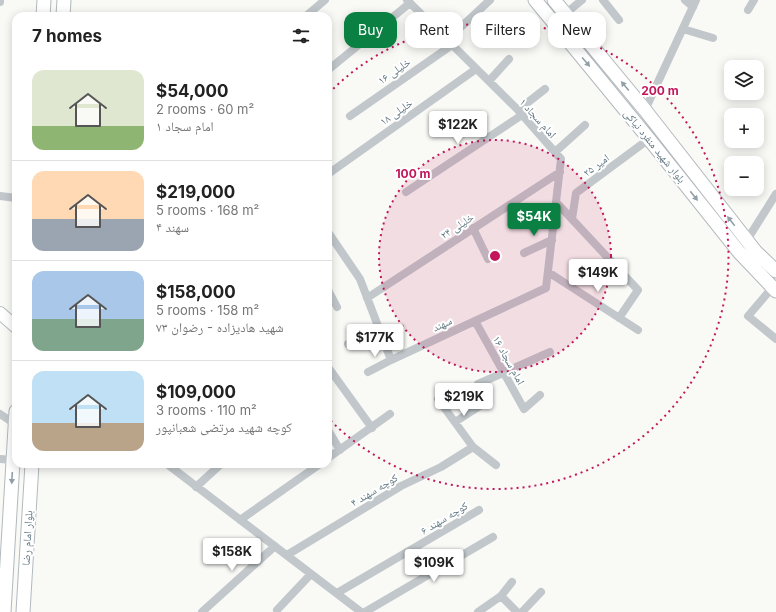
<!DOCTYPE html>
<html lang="en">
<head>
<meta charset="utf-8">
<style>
	body { margin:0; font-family:Inter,"Noto Naskh Arabic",sans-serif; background:#f6f6f6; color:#222; height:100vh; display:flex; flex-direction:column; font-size:15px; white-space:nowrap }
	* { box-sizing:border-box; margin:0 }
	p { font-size:13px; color:#767676 }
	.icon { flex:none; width:22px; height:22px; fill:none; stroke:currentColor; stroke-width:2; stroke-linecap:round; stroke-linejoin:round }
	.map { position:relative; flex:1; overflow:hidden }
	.details { position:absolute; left:12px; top:12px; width:320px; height:456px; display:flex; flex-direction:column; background:#fff; border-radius:12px; box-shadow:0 2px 10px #0003 }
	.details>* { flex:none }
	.hud { position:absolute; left:344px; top:12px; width:372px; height:36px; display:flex; gap:8px }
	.buttons { position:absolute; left:724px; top:60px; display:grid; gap:8px }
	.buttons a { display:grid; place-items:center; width:40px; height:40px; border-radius:8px; background:#fff; box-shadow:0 2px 10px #0003; font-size:20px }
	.price { position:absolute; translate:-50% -34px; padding:0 9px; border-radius:4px; background:#fff; color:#222; font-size:13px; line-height:26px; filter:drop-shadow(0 1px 2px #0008) }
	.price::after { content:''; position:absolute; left:50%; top:24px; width:12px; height:9px; margin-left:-6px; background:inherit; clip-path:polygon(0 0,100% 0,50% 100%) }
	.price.active { background:#0b8043; color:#fff }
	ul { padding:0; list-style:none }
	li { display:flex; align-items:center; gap:12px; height:100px; padding:0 20px }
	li+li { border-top:1px solid #e0e0e0 }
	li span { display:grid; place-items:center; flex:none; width:112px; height:80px; border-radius:12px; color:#555 }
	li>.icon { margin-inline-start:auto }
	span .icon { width:48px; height:48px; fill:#fffc; stroke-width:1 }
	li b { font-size:17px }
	h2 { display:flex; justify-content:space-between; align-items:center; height:48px; padding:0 20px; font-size:17px }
	.pill { padding:0 14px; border-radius:12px; background:#fff; box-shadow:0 2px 10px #0003; font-size:14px; line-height:36px }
	.pill.active { background:#0b8043; color:#fff }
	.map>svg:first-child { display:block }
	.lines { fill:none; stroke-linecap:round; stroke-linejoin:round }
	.secondary-casing { stroke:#b3bbbf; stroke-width:14 }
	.primary-casing { stroke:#b2b9bd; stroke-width:15 }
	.street { stroke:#c1c7ca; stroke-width:8 }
	.secondary { stroke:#fff; stroke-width:12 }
	.primary { stroke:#fff; stroke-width:13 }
	.oneway { fill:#91a0a8 }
	.ring { fill:none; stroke:#c2185b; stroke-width:2; stroke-dasharray:2 4 }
	.labels { text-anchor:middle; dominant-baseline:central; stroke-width:4; stroke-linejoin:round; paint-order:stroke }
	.street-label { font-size:11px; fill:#627883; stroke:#fff }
	.centre { fill:#c2185b; stroke:#fff; stroke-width:2 }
	.ring-label { font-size:12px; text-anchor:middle; font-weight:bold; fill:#c2185b; stroke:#fff; stroke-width:4; stroke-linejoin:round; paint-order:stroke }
</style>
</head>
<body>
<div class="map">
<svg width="776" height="612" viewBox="0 0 776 612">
	<rect width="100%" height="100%" fill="#f9f9f6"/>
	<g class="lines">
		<defs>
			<path id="secondary" d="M0,313L16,327"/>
			<path id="primary" d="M535,0L649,139L739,252L776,291
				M554,0L645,110L756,252L776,271
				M43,16L44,0
				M63,16L64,0
				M4,612L16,411
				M23,612L32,464"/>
		</defs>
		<use href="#secondary" class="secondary-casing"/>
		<use href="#primary" class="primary-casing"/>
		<path class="street" d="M603,0L619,20
			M685,0L693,7
			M0,2V0
			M748,10L754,0
			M565,14L582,0
			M306,16L325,0
			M683,29L713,38
			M447,40L490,0
			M328,70L410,3
			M489,81L509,59
			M518,110L545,89
			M645,110L696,0
			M350,116L452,45
			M555,152L585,125
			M328,174L476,69
			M406,192L522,115
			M0,196L16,198
			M556,202L638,290L619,318
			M572,219L576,193L649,139
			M473,228L488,259
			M328,232L360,279L391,360L546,288L561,159L518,110L407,0
			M747,240L776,194
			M524,253L552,240
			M548,272L638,330
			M772,288L748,316L776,339
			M328,290L337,307
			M367,298L560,172
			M475,321L524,409L540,395
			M348,344L381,336
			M328,367L372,428
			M368,372L391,360
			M478,384L550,352
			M438,399L473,447L496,465
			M0,414L15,424
			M455,422L483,404
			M328,430L340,450
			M328,458L390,414
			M0,459L13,460
			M167,464L361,612
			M196,487L221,464
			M240,520L320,464
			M287,555L401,486L441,467L473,447
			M337,593L479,510
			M501,596L517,612
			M277,610L311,574
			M202,612L275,546
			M365,612L493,537
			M478,612L501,596L512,582
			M522,612L541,592"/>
		<use href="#secondary" class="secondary"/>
		<use href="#primary" class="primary"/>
	</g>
	<defs><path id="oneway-solid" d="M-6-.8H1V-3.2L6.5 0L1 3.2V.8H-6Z"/></defs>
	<g class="oneway">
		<use href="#oneway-solid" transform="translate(586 62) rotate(50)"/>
		<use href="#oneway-solid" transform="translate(625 86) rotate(-130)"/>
		<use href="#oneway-solid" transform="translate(694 196) rotate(52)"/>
		<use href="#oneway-solid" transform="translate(731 221) rotate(-128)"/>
		<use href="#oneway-solid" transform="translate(12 478) rotate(93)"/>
	</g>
	<circle cx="495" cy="256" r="116" fill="#c2185b" fill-opacity=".12"/>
	<g class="ring">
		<circle cx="495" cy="256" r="116"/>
		<path d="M329 93A233 233 0 1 1 329 419"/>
	</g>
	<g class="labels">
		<g class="street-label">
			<text transform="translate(394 71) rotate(-35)">خلیلی ۱۶</text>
			<text transform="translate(396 112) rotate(-35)">خلیلی ۱۸</text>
			<text transform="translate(538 118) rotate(48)">امام سجاد ۱</text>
			<text transform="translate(655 146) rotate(51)">بلوار شهید منفرد نیاکی</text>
			<text transform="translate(596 165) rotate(-37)">امیر ۲۵</text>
			<text transform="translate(457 226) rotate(-33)">خلیلی ۲۴</text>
			<text transform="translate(442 324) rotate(-25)">سهند</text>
			<text transform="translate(509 360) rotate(61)">امام سجاد ۱۶</text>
			<text transform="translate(374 490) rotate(-31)">کوچه سهند ۴</text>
			<text transform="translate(444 518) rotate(-31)">کوچه سهند ۶</text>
			<text transform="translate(27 538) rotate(-87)">بلوار امام رضا</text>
		</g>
	</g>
	<circle cx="495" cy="256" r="6" class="centre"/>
	<g class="ring-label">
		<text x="660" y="95">200 m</text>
		<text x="413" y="178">100 m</text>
	</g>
</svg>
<div class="buttons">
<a><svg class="icon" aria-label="layers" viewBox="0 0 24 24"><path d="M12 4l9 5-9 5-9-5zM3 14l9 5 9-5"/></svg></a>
<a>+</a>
<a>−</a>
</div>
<b class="price" style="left:458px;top:145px">$122K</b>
<b class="price active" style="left:534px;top:237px">$54K</b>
<b class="price" style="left:598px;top:293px">$149K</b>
<b class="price" style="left:375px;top:358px">$177K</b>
<b class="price" style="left:464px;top:417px">$219K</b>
<b class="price" style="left:232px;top:572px">$158K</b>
<b class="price" style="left:434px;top:583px">$109K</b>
<div class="hud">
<a class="pill active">Buy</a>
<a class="pill">Rent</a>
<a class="pill">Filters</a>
<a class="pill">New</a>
</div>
<section class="details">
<h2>7 homes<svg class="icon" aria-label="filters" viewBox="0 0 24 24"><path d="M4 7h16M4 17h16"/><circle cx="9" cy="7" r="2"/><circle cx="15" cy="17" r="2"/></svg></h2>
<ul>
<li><span style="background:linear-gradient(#dfe7d0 70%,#8fb573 0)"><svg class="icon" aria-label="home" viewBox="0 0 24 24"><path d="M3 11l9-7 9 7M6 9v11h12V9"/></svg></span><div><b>$54,000</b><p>2 rooms · 60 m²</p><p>امام سجاد ۱</p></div></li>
<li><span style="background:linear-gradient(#ffd9b3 60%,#9aa5b1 0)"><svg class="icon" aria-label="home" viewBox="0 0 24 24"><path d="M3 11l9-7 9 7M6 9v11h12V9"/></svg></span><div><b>$219,000</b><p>5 rooms · 168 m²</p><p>سهند ۴</p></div></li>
<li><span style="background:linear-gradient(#a9c7e8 60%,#7fa58c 0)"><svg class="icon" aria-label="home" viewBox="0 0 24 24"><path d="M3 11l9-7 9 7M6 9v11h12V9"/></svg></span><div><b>$158,000</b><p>5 rooms · 158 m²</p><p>شهید هادیزاده - رضوان ۷۳</p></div></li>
<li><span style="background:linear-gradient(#bfe0f5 65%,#b9a48a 0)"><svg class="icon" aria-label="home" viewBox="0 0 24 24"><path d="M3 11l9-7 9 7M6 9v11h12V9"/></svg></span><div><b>$109,000</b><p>3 rooms · 110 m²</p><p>کوچه شهید مرتضی شعبانپور</p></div></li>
</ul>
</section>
</div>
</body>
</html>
